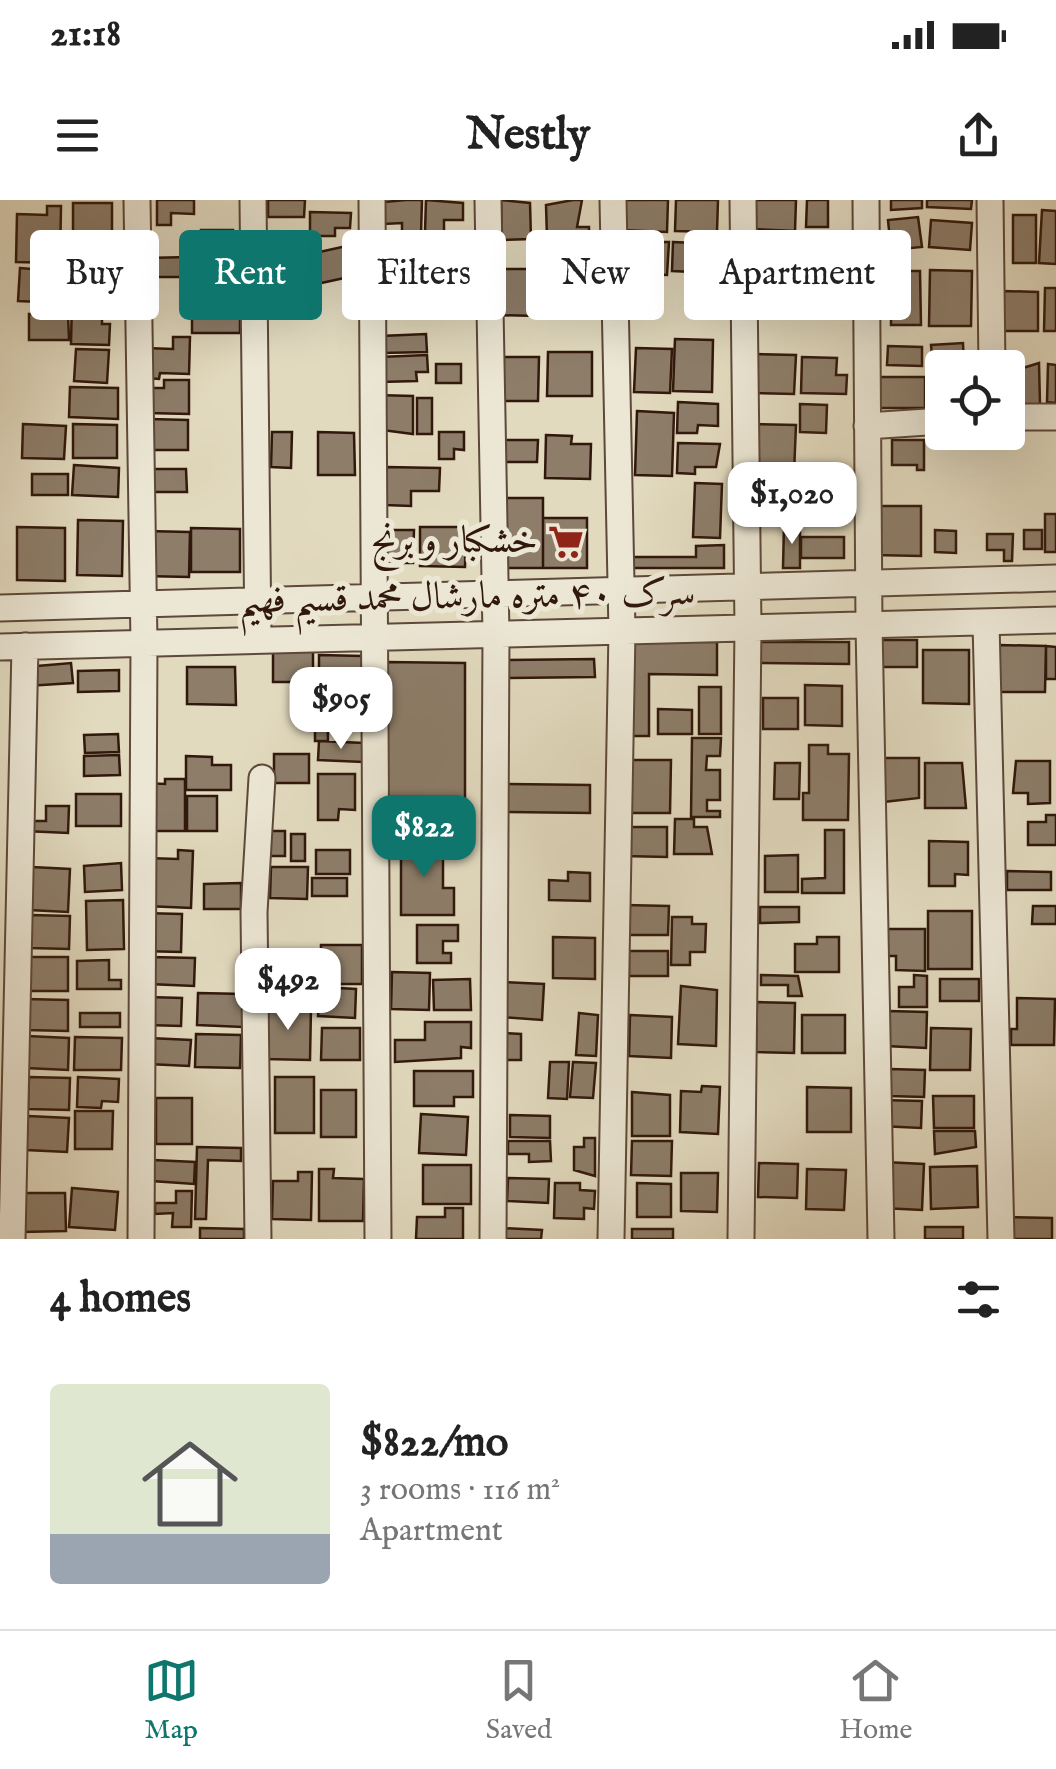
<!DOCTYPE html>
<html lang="en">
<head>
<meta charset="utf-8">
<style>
	body { margin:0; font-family:"IM FELL English",Amiri,serif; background:#f2f2f2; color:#222; height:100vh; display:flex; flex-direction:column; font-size:38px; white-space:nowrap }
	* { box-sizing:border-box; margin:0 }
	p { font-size:32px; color:#767676 }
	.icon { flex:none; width:55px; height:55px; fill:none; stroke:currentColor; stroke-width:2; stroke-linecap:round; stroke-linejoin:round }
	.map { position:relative; height:1039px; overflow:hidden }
	.details { display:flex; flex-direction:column; background:#fff; flex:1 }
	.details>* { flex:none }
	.banner { position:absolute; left:30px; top:30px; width:998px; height:90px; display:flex; gap:20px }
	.fabs { position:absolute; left:925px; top:150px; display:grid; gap:20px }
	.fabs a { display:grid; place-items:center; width:100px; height:100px; border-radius:10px; background:#fff; box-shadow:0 10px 40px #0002; font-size:50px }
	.price { position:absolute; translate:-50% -85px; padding:0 22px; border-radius:20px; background:#fff; color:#222; font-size:32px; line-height:65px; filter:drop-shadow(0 2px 5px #0008) }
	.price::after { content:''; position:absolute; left:50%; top:60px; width:30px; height:22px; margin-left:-15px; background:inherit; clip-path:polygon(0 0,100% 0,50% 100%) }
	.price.active { background:#0f766e; color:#fff }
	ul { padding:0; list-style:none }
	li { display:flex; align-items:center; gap:30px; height:250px; padding:0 50px }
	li+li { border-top:2px solid #e0e0e0 }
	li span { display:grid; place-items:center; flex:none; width:280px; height:200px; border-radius:10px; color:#555 }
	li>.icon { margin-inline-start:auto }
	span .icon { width:120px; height:120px; fill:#fffc; stroke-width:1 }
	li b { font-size:42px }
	h2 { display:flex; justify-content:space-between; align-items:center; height:120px; padding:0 50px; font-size:42px }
	.pill { padding:0 35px; border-radius:10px; background:#fff; box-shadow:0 10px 40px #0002; font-size:35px; line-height:90px }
	.pill.active { background:#0f766e; color:#fff }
	.status { display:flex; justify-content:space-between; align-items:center; height:70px; padding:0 50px; background:#fff; direction:ltr }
	.status svg { height:28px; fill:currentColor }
	header { display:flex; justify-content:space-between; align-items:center; height:130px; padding:0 50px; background:#fff; font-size:45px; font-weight:800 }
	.dock { display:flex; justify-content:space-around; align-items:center; height:140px; border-top:2px solid #e0e0e0; background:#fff; font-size:28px; color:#767676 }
	.dock a { display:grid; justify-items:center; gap:5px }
	.dock .active { color:#0f766e }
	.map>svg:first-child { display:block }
	.building { fill:#8d7d69; stroke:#31180c; stroke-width:2.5 }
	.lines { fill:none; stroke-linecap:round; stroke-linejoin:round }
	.minor-casing { stroke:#5d4839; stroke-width:29 }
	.minor { stroke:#ece7d5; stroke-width:25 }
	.labels { text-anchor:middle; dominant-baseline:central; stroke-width:10; stroke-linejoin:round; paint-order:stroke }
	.poi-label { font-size:38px; fill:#31180c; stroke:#ece7d5; text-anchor:end }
	.street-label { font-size:38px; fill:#31180c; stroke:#ece7d5 }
</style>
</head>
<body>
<div class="status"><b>21:18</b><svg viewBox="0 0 49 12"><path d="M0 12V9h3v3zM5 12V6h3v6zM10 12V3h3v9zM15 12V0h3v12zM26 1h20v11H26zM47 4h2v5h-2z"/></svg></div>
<header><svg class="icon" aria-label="menu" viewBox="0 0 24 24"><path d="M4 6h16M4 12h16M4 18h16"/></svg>Nestly<svg class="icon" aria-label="share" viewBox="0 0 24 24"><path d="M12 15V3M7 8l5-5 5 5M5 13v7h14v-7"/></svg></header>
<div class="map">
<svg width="1056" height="1039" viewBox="0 0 1056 1039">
	<rect width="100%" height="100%" fill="#e2dabf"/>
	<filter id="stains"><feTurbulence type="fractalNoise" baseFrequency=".002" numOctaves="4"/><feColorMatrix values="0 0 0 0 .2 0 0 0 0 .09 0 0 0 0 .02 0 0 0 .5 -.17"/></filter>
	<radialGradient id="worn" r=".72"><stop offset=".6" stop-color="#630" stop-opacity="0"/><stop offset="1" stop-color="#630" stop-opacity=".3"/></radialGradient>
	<path class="building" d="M157,0H194V14L171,13V25H157Z
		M268,0H305L304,17H268Z
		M406,0H422L421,33H402V23L384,24V2Z
		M426,0L463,3V20H444V32H425Z
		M501,0L530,3L531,39L502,40Z
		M573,0H582L577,27H589V37L547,38L546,5Z
		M621,0H668L667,32L620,30Z
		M676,0H718L717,32L675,31Z
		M752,0H796L795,31L751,29Z
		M807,0H828V27H806Z
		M891,0H922V8L891,10Z
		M927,0H972L971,9L927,7Z
		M73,3H112V38H73Z
		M47,6H61L60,63L16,62L17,14L47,15Z
		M1042,10L1056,11V64L1039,63Z
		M310,12L351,13L350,28H335V36H310Z
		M1013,15H1036V63H1013Z
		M918,17L922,47L891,50L888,20Z
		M931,20L972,23L970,50L929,47Z
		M201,30H233V49L201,48Z
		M656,42H669L667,75L640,74L641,62H627V47L656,48Z
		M673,42L716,44L715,73L672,71Z
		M351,45L358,75L303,87L297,57Z
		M435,56V63L463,61V80L394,83L393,63Z
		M75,57L113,58V90L75,89Z
		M189,57V77H147L146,58Z
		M195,57H206V63H237V79H218V90H195Z
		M20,68L66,72L64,103L18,101Z
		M493,69H538L537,116L492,115Z
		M761,70L796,72L795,110H759Z
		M930,70L972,71L971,126H929Z
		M546,71L587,73L592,118L545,116Z
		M802,71L843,72L842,116L801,115Z
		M891,71H920L921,125H891Z
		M1045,88H1056V131H1044Z
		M1003,91L1038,92V131H1003Z
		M72,97H102V124H110L109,145L71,144Z
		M192,100H240V133H192Z
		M68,113L69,140H29V114Z
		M426,134L427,152L382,153L381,136Z
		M173,137H190L189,174L160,173L159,179L146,178V148L173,149Z
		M675,139L713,140L712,192L673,191Z
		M963,143L964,167L933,169L931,145Z
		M888,146L922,147V166L887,165Z
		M636,148L672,149L670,193L634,192Z
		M76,149L109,150L107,183L74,181Z
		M548,152H592V196H547Z
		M756,154L796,155L794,194L754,193Z
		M427,155L428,172H416L417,181L380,182L379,157Z
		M499,157H539L538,201H498Z
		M802,157L837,158L836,175H847L846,194L801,193Z
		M1039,163L1040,204L1015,206L1013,171Z
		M436,164H461V183H436Z
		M1048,164L1056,165V203L1047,202Z
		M880,177H925V208H880Z
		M164,180H189V214L148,213V188H164Z
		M70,187L118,188V219L69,217Z
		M375,195L413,196V234L374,229Z
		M417,198H432V234H417Z
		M678,202L718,204V226L698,225L697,233H677Z
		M800,204L827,205L826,233L800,232Z
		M637,211L674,213L672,276L635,275Z
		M149,219L188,220V250H149Z
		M23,224L66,226L64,259L22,258Z
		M73,224L117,225V258H73Z
		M751,224L796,225L794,273L749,272Z
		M272,232H292L291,268L271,267Z
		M318,232L354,233L355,275H318Z
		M439,232H464V250L454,249V259H439Z
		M546,235L572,236L571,244H591L590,279L545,278Z
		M502,240H538L537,262H502Z
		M892,240H924V270H917V265H892Z
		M678,243L720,244L716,267H695V274L677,273Z
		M74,265L119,268L118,297L72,295Z
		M386,267L440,268L439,291H411V306L385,305Z
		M150,269H186L187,292H150Z
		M32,274H68V295H32Z
		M695,283L722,284L720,338L693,337Z
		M498,298H543V368H498Z
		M874,306H921V356L874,355Z
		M1045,314H1056V352H1045Z
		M543,318H587V368H543Z
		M78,320L123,321L122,376L77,375Z
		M784,325H800V368H783Z
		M17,327L65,328V381L17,380Z
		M420,327H466L465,367L420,366Z
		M191,328L240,329V372H191Z
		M384,330H414L413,363H384Z
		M935,330L956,331V353L935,352Z
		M1024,330H1042V349H1024Z
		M145,331L190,332L189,377L144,376Z
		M987,334H1013L1012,361H1004V350H987Z
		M801,337H844V358H801Z
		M724,345V368H632V357H696V346Z
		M878,440H917V467H878Z
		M628,441L717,442V475L649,474V536H628Z
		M756,442H849V464L756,463Z
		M999,445L1046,446L1045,492H998Z
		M1046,446L1056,447V479H1046Z
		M273,450H313V482H273Z
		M923,450H969V504L923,503Z
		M319,455L362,456V484H319Z
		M594,459L595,477L501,478V460Z
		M386,462L465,463V633H420V598H386Z
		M71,463L73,483L27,486L26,467Z
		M187,467H235L236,505L187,504Z
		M119,470V491L78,492V471Z
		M805,485L842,486V526L805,525Z
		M699,487H721V534H699Z
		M327,490L328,541H315V491Z
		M763,498H798V529H763Z
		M658,509L692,510V534H658Z
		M118,534L119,552L85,553L84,535Z
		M692,538H721L720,556H707L706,570H720V600H707V611H720V617H691Z
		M319,541L364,543L363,562L318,560Z
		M809,545H828V554H849L848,620H803V593H809Z
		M274,554H309V583H274Z
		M119,555L120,575L84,576V556Z
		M186,556L212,557V565H231V590H186Z
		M884,558H919V598L883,602Z
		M625,560H671L670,613H624Z
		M1016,561H1050V603L1028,604V593H1013Z
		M775,563H800L799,599H774Z
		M925,563H962L966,608H925Z
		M318,574H355V610L339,609L338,620H318Z
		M165,579H185V631H145V583L165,584Z
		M504,584L590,585V613L504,612Z
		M76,594H121V626H76Z
		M187,596H217V631H187Z
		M46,606H69L68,633L25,631L26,621H46Z
		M1046,615H1056V645H1028V622H1046Z
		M675,619H694V627H707L712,654H674Z
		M624,627H667V657L624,656Z
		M825,630H844V693H802V679L825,678Z
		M260,631H285V656H260Z
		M291,634H305V661H291Z
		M401,641H443V688H454V715H401Z
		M929,641L968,642V675L955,674V686H929Z
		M178,650L193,651L191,708L146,706L147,658L178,659Z
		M316,650H350V674H316Z
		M798,655V692H765V656Z
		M121,663L122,690L85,692L84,666Z
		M32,667L70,669L68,712L29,710Z
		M271,667H308L307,699L270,698Z
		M1007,671L1051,672V690H1007Z
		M568,672L590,673V701L549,700V680L568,681Z
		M312,678H347V696H312Z
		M241,683V709H204V684Z
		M123,700L124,749L87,750L86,701Z
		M625,705L669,706L668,735H625Z
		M1033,706H1056V724H1032Z
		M760,707H799V722L760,723Z
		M928,711H972V769H928Z
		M141,713L182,714L181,752L140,751Z
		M30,715L70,716L69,749L30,748Z
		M672,717H692V724H706L705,752H690V765H671Z
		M417,725H458V741H443V753H451V763H417Z
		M881,729H925V771L896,770V756H881Z
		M553,737L595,738V779L553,778Z
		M817,737H839V772H795V744H817Z
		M321,745H362V784H321Z
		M267,751H310V783L284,782V773H267Z
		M629,751H668V776H629Z
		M28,757H68V791H28Z
		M150,757L195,758L194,786L149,784Z
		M109,760V780H121V789H77V761Z
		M392,772L430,773L429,810L391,809Z
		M761,775L798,776L802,796H788V785H761Z
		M914,775L927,776V807H899V787H914Z
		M470,779L471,810H434L433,780Z
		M940,779H979V801H940Z
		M503,782L544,784L542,820L501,817Z
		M681,786L717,790L716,846L678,844Z
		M320,787L356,789L355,818L318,816Z
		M198,793L244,794L243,827L197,825Z
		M148,797L182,798L181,826L147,825Z
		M1017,798L1055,799L1054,845H1011V829H1017Z
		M25,799L68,800V831L25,830Z
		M757,802L795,803L794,853L756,852Z
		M266,806L311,807L310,860L265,859Z
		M888,811L927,812L926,848L886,846Z
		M80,813H120V827H80Z
		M579,813L598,815L596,856L576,855Z
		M630,815L672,817L671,858L629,856Z
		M802,815H845V853H802Z
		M425,822H471V848L461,847V858L395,862V840H425Z
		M322,828H360V860H321Z
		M931,828L971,829L970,870H930Z
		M504,833L521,834V860H504Z
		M196,834L241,835L240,868L195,867Z
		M27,836L69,838L68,870L26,868Z
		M75,837L122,838L121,870H74Z
		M149,838L191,840L189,866L148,864Z
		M550,862H569L567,899L548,898Z
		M573,862L596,863L593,898L570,897Z
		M890,869L925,870L924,897L889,896Z
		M414,871H473V897H454V906H414Z
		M29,877L70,878L69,910L28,909Z
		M78,877L119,879L118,902L102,901L101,908L77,907Z
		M275,877H314V933H275Z
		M702,886L720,887L718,934L680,932L681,891L701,892Z
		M807,887L851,888V932H807Z
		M321,890H356V937H321Z
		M632,892L670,895V936H632Z
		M933,896H974V928H934Z
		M156,898H192V944H156Z
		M881,900L922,901L921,928L880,926Z
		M75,911H113L112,949H75Z
		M421,914L468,917L466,955L419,953Z
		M510,915L550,916V938L510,937Z
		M28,916L69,918L67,952L26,950Z
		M934,931H975L976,947L935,954Z
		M584,938H595V976L574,970V947H584Z
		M508,941H550L551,961L529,962V954H508Z
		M632,941H672L671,976L631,975Z
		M197,947L241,948V961L208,960L206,1019H195Z
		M153,960L195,962L194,984L152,981Z
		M884,962L924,964L922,1010L882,1008Z
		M759,963L798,964L797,998L758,997Z
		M423,965H471V1004H423Z
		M977,966L978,1007L931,1009L930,967Z
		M319,969H334L333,978L364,979L363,1021H319Z
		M807,969L846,970L844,1010L806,1009Z
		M298,972H312L311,1020L272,1019L273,981H298Z
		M681,973H718L717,1012L681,1011Z
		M508,978L549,979L548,1003L507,1001Z
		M555,983H580V990L595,991L594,1009L584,1008V1019L554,1018Z
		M637,983L671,984V1017H637Z
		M72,988L118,992L115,1030L69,1027Z
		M176,991H192L191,1027H172L173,1013L155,1014V1003H176Z
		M22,993H65L66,1031L22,1032Z
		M445,1008H463V1039H416L417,1017H445Z
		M1008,1017L1052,1018V1039H1007Z
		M925,1027H963V1039H925Z
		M200,1028L244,1029V1039H200Z
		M501,1028L542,1030L541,1039H500Z
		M632,1029H673V1039H632Z"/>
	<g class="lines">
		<defs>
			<path id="minor" d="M137,0L144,443L141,1039
				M253,0L258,440
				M372,0L378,1039
				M488,0L496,434L493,1039
				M866,0L869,425L881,1039
				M990,0L992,168
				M1008,217H1056
				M867,226L942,221
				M0,408L1056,378
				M986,422L1001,1039
				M0,447L1056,420
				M12,1039L25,446
				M258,1039L254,712L262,578
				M611,1039L622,431L613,0
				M741,1039L748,428L743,0"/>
		</defs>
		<use href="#minor" class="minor-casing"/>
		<use href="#minor" class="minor"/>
	</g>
	<defs>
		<symbol id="supermarket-bare" viewBox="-9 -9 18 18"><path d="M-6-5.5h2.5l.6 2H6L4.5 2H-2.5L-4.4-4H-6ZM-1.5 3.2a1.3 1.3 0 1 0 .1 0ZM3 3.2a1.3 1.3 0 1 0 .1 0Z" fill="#8f2418" stroke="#ece7d5" stroke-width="2.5" paint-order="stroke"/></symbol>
	</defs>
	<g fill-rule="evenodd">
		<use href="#supermarket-bare" x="541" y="317" width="50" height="50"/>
	</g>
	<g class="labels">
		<g class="poi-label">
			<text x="538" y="342">خشکبار و برنج</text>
		</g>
		<g class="street-label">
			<text transform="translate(467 398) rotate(-1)">سرک ۴۰ متره مارشال محمد قسیم فهیم</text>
		</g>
	</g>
	<rect width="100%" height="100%" filter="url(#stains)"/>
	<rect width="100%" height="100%" fill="url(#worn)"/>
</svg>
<div class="fabs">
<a><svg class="icon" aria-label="locate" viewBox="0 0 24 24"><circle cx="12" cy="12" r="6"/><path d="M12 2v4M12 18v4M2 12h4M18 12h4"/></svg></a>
</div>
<b class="price" style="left:792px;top:347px">$1,020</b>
<b class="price" style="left:341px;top:552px">$905</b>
<b class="price active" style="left:424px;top:680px">$822</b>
<b class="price" style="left:288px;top:833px">$492</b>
<div class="banner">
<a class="pill">Buy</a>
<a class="pill active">Rent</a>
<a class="pill">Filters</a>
<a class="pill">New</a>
<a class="pill">Apartment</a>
</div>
</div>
<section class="details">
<h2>4 homes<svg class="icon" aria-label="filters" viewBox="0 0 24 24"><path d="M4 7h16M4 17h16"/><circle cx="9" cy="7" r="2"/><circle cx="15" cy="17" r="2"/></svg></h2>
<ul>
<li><span style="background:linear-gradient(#dfe7d0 75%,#9aa5b1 0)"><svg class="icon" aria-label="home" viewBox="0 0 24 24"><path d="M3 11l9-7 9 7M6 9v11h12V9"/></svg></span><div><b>$822/mo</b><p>3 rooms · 116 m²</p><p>Apartment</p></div></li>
</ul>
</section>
<nav class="dock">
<a class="active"><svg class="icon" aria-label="map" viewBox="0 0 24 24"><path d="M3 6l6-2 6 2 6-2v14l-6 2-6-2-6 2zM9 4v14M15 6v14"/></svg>Map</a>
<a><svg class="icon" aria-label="saved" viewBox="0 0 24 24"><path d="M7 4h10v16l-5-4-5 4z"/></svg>Saved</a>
<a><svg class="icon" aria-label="home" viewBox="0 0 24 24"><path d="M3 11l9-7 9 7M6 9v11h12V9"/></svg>Home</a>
</nav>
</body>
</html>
